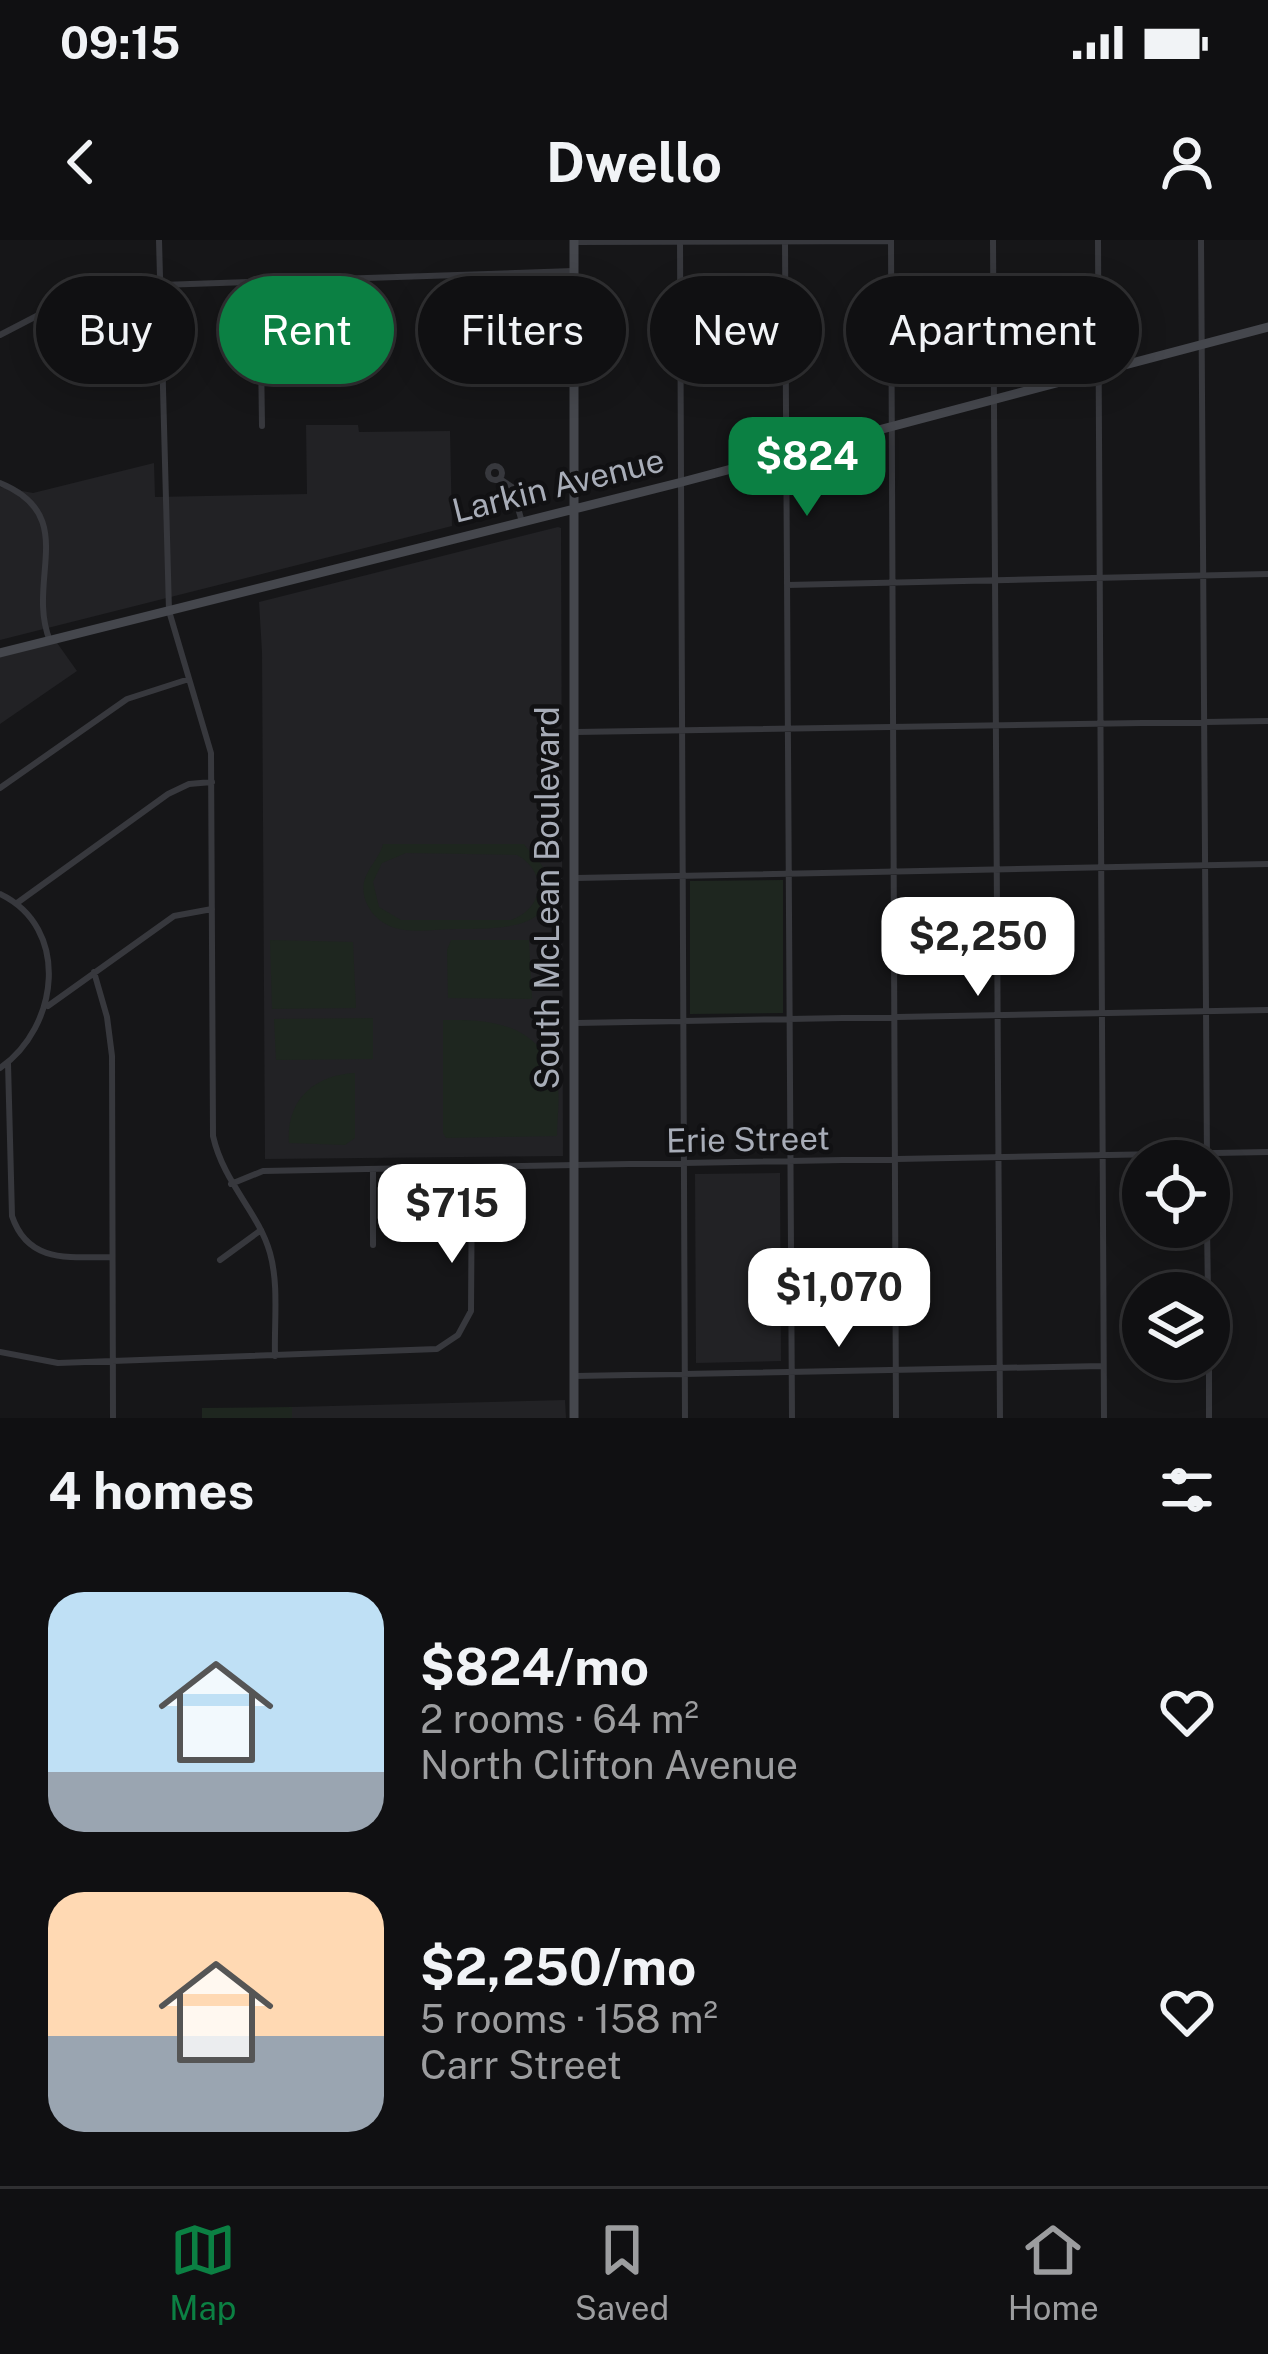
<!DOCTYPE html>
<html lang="en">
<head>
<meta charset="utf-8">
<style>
	body { margin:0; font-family:"Public Sans",sans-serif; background:#1e1e20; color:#f1f3f6; height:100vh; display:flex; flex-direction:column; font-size:45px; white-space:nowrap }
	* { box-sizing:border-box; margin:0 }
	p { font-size:39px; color:#9c9d9f }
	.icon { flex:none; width:66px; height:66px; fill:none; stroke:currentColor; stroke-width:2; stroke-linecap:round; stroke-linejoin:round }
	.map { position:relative; height:1178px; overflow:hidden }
	.panel { display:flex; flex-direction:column; background:#101012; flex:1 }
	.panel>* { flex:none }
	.banner { position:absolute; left:36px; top:36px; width:1197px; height:108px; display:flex; gap:24px }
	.controls { position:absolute; left:1122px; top:900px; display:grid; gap:24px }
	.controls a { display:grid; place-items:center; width:108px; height:108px; border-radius:50%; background:#101012; box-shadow:0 6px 30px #0003,0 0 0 3px #303032; font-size:60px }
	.price { position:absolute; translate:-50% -102px; padding:0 27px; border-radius:24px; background:#fff; color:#222; font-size:39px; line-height:78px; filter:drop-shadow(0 3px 6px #0008) }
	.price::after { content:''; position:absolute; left:50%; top:72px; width:36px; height:27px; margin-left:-18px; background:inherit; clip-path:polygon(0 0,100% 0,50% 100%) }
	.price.current { background:#0b8043; color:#fff }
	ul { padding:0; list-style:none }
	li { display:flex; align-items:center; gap:36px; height:300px; padding:0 48px }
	li span { display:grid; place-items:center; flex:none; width:336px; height:240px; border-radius:36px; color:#555 }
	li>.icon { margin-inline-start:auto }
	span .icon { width:144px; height:144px; fill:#fffc; stroke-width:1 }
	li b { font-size:51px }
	h2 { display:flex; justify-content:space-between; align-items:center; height:144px; padding:0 48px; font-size:51px }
	.pill { padding:0 42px; border-radius:54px; background:#101012; box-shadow:0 6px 30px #0003,0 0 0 3px #303032; font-size:42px; line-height:108px }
	.pill.current { background:#0b8043; color:#fff }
	.status { display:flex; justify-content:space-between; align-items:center; height:84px; padding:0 60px; background:#101012; direction:ltr }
	.status svg { height:33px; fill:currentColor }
	header { display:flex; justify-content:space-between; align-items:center; height:156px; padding:0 48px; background:#101012; font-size:54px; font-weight:700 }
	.tabs { display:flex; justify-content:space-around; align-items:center; height:168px; border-top:3px solid #303032; background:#101012; font-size:33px; color:#9c9d9f }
	.tabs a { display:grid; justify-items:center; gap:6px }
	.tabs .current { color:#0b8043 }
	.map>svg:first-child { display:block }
	.built { fill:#222225 }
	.green { fill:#1e261f; fill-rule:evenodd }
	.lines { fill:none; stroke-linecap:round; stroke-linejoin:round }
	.street { stroke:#37383d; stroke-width:6 }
	.secondary { stroke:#45474d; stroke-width:9 }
	.labels { text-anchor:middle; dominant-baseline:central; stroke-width:9; stroke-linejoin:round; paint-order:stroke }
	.street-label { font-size:33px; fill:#a8adb8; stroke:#111113 }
</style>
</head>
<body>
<div class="status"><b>09:15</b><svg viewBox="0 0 49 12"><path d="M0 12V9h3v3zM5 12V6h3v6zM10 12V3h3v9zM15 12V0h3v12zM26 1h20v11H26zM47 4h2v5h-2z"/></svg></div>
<header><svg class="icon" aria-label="back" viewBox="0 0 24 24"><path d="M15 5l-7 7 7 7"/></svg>Dwello<svg class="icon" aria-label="person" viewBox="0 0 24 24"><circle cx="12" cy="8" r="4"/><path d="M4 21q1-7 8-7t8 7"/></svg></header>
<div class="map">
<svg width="1268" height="1178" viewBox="0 0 1268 1178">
	<rect width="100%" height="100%" fill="#161618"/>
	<path class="built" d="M306,185H358L359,192L450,191L452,286L0,400V247L33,253L154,223L155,257L307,254Z
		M558,287L561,288L563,916L265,919L262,412L259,362Z
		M55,400L77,431L0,484V414Z
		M780,933L781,1121L696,1123L695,934Z
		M565,1160L566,1178H292V1167Z"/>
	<path class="green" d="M383,604H524C530,613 541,620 545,632C567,692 492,689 457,689C437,689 411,694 392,687C381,683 371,674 366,662C356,635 378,624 383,604ZM406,613L517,615C548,632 544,668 511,680H401L379,667L373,642L382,623Z
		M783,640V773L690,774V641Z
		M270,700L353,702L356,768L272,769Z
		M451,700H529L532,759L448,758L447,710Z
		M373,778V819L276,820L274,779Z
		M443,780C491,779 537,783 556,837C561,853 557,878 557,896L446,898L443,893Z
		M355,833V898L345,905L289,903C286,861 313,835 355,833Z
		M292,1167V1178H202V1168Z"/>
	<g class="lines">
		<path class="street" d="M159,0L169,371L211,513L213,896C224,944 258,971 270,1013C279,1045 274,1083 275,1116
			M680,0L685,1178
			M891,0L896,1178
			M993,0L1000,1178
			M1098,0L1104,1178
			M1201,0L1207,921
			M574,2L891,1
			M785,2L792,1178
			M260,41L262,186
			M0,95L81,53L103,47L573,31
			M488 233a7 7 0 1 1 14 0a7 7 0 1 1-14 0Z
			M500,239L512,247L522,282
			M0,243C81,276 25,340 50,401
			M787,345L1268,334
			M576,492L1268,481
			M0,548L127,459L189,439
			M576,638L1268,624
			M0,654C71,688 59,787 0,828
			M17,663L168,554L189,544L212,542
			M94,732L107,777L112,816L113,1178
			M48,766L174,676L212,669
			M576,783L1268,770
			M8,823L12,976C28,1024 70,1017 111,1017
			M373,929V1005
			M231,944L263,931L1268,912
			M1207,987L1208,1053
			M220,1020L261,990
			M0,1112L58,1123L437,1109L458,1095L471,1071L472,927
			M1209,1119V1178
			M575,1136L1103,1126"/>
		<path class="secondary" d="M0,413L682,242L1268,87
			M574,1178V0"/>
	</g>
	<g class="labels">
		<g class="street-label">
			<text transform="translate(558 245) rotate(-14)">Larkin Avenue</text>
			<text transform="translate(547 658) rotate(-90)">South McLean Boulevard</text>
			<text transform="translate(748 899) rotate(-1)">Erie Street</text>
		</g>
	</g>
</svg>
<div class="controls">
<a><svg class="icon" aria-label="locate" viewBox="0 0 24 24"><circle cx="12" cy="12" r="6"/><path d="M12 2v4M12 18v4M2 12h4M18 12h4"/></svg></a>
<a><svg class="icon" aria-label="layers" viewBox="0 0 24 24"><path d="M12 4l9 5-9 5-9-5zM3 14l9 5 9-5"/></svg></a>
</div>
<b class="price current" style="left:807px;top:279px">$824</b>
<b class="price" style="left:978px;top:759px">$2,250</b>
<b class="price" style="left:452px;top:1026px">$715</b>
<b class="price" style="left:839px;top:1110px">$1,070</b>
<div class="banner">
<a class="pill">Buy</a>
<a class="pill current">Rent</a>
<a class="pill">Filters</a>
<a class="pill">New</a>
<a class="pill">Apartment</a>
</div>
</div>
<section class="panel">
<h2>4 homes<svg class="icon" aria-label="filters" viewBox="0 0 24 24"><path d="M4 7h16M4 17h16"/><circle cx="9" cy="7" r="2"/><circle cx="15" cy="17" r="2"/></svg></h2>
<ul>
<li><span style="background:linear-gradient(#bfe0f5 75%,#9aa5b1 0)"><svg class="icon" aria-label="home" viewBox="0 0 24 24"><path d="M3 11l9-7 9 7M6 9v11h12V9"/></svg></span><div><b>$824/mo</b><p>2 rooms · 64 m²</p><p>North Clifton Avenue</p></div><svg class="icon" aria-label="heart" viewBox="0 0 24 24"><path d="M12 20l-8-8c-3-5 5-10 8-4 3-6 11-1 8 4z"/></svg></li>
<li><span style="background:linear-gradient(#ffd9b3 60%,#9aa5b1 0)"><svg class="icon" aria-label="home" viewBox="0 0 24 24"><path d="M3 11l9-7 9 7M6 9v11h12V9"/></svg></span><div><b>$2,250/mo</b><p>5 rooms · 158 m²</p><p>Carr Street</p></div><svg class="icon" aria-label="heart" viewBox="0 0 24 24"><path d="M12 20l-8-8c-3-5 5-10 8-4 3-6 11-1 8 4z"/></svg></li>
</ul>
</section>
<nav class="tabs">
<a class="current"><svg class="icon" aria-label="map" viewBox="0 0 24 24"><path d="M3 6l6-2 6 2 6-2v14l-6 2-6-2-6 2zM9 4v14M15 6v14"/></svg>Map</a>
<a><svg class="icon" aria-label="saved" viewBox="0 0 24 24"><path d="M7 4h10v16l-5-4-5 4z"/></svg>Saved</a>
<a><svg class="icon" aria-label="home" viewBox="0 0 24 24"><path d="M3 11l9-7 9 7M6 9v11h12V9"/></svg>Home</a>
</nav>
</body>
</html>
